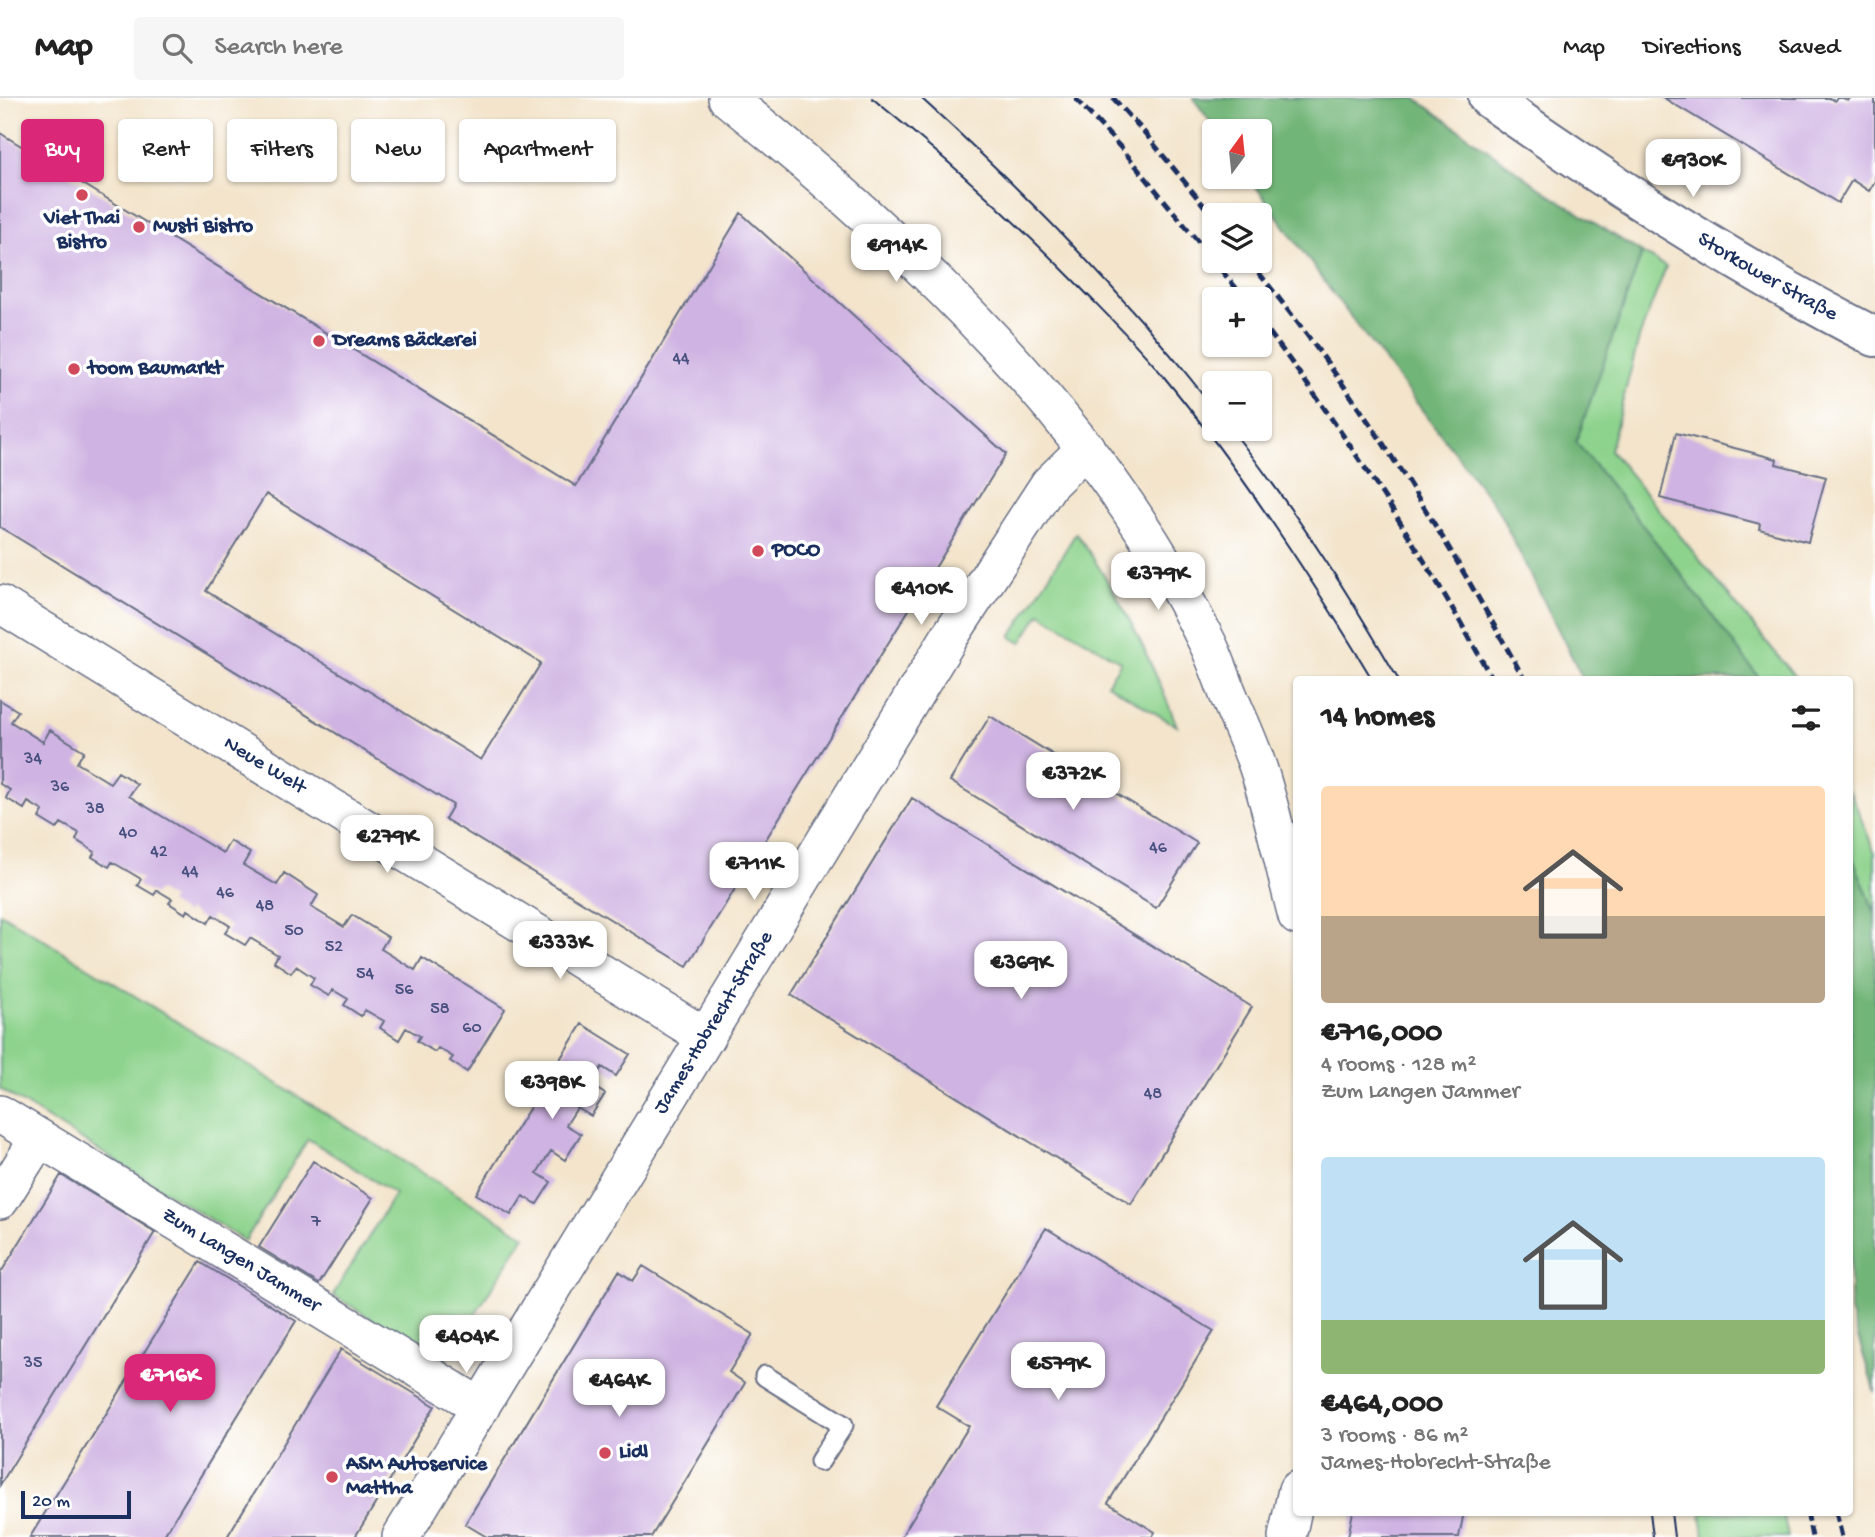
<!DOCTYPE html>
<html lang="en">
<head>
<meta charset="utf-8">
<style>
	body { margin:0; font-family:"Gochi Hand",sans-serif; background:#f6f6f6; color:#222; height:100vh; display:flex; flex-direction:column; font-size:26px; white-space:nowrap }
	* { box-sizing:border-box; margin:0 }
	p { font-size:23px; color:#767676 }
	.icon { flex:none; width:38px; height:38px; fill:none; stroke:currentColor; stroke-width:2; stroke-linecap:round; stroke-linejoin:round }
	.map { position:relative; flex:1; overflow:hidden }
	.sheet { position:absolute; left:1293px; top:578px; width:560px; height:840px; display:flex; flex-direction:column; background:#fff; border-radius:7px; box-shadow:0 2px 5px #0004 }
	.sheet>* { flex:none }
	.banner { position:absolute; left:21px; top:21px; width:665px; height:63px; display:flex; gap:14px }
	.needle { width:46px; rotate:15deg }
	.fabs { position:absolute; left:1202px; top:21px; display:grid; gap:14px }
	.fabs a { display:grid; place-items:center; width:70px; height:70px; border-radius:7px; background:#fff; box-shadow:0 2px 5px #0004; font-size:35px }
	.scale { position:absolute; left:21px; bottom:18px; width:110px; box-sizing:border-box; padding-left:7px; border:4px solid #1b2f5e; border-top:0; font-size:19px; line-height:24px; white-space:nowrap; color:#1b2f5e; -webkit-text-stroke:5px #fff; paint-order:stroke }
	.price { position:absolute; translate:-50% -60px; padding:0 16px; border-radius:14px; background:#fff; color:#222; font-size:23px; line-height:46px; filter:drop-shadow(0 2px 4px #0008) }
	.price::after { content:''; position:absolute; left:50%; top:42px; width:21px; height:16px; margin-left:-10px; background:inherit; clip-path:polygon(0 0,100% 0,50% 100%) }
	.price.selected { background:#db2777; color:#fff }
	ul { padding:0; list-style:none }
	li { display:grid; align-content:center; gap:14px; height:371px; padding:0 28px }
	li span { display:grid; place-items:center; height:217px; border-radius:7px; color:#555 }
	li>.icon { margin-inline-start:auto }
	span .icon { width:126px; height:126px; fill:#fffc; stroke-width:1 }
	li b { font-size:30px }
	h2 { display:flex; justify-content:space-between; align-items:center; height:84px; padding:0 28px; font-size:30px }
	.tag { padding:0 24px; border-radius:7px; background:#fff; box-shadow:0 2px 5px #0004; font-size:24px; line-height:63px }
	.tag.selected { background:#db2777; color:#fff }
	header { display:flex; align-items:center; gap:42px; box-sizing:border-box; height:98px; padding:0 35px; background:#fff; border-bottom:2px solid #e0e0e0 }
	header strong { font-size:33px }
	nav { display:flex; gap:38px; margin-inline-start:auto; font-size:24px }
	.search { width:490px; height:63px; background:#f6f6f6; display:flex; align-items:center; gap:18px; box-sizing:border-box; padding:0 24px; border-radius:7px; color:#767676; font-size:26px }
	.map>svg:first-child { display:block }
	.green { fill:#8ed38d; stroke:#548176; stroke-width:2 }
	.forest { fill:#72b578; stroke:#46726b; stroke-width:2 }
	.building { fill:#cfb3e2; fill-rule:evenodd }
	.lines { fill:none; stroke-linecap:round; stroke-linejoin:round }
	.service-casing { stroke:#676e84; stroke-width:23 }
	.minor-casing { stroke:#676e84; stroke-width:40 }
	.secondary-casing { stroke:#676e84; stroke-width:42 }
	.service { stroke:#fff; stroke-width:19 }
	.minor { stroke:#fff; stroke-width:37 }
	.secondary { stroke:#fff; stroke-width:38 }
	.tram { stroke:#1b2f5e; stroke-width:2 }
	.rail { stroke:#1b2f5e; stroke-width:5; stroke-dasharray:10 5; stroke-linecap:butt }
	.poi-dot { fill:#d1495b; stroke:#fff; stroke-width:2.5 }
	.labels { text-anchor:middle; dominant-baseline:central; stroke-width:7; stroke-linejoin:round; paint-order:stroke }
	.number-label { font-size:18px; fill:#48507f }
	.poi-label { font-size:21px; font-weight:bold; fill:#1b2f5e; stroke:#fff; text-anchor:start }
	.street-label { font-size:21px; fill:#1b2f5e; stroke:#fff }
</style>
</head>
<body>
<header>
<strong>Map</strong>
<div class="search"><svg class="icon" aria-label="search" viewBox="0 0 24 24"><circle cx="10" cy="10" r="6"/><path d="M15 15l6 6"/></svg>Search here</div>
<nav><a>Map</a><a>Directions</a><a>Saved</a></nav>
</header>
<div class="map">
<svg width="1875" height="1439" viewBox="0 0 1875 1439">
	<rect width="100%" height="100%" fill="#fff"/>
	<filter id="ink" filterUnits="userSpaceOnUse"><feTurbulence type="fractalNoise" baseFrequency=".0143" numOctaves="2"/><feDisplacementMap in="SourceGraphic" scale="14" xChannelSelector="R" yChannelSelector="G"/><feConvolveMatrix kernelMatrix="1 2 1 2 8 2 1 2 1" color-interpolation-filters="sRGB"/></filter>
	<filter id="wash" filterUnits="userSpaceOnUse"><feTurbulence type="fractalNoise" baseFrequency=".00686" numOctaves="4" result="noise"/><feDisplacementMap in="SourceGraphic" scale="28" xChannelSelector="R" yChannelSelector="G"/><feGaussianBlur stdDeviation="1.57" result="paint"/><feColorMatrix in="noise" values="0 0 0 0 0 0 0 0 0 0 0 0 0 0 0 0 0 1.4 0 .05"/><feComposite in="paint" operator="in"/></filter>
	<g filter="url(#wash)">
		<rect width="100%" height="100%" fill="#f3e4cb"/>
		<path class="green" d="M1642,155L1666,169L1639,240L1610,352L1797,581H1760L1678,472L1576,344Z
			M1076,435C1121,498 1148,555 1177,628L1107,586L1121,564L1040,515L1021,545L1011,539Z
			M1850,693L1875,755V815L1850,753Z
			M0,815L525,1138L444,1265L333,1197L395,1096L308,1041L245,1143L0,991Z
			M1701,1414H1783L1788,1439H1704Z"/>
		<path class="forest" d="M1193,0H1415L1549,96L1642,155L1576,344L1678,472L1760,581H1583L1497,410L1334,197L1249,79H1260V33H1217Z
			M1850,753L1875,815V1295L1850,1213Z"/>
		<g id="blocks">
			<path class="building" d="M1664,0H1829L1835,3L1837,0H1843L1848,3L1850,0H1875V83L1869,93L1852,82L1838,105Z
				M0,35L576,388L741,115L1006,356L687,868L445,721L453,707L0,429ZM266,396L541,565L481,662L206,493Z
				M1676,335L1777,361L1776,366L1826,379L1808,444L1759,431L1760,426L1660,400Z
				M0,602L18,613L11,624L43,644L50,632L84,653L77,665L110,685L118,674L137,686L129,698L160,717L223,755L230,743L250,755L243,767L277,787L284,775L318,797L311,809L344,829L352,817L388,839L381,851L415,872L422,860L505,911L467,974L450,963L453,959L438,950L435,954L417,943L420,938L406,930L399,942L380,930L384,923L365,912L361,918L344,907L348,901L333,892L329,898L310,887L314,880L296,868L291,875L274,864L278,857L250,840L245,847L225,835L230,828L213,817L208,825L188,812L186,816L169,805L172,801L157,792L154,797L137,787L141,781L126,772L112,764L109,769L92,759L95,754L76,742L79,735L61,725L57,731L39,720L43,713L28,704L24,711L6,700L10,692L0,686Z
				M990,618L1197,745L1156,810L950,683Z
				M912,700L1252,909L1131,1106L791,897Z
				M582,926L630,956L616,978L602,969L591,987L605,996L591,1018L577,1010L566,1027L581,1036L565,1062L551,1053L537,1075L551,1084L537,1106L523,1098L511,1117L476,1096Z
				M313,1063L373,1100L319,1186L259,1149Z
				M61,1077L155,1134L0,1387V1176Z
				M1046,1130L1214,1233L1108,1405L1155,1434L1152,1439H901L969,1328L936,1308Z
				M200,1164L296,1223L163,1439H30Z
				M643,1168L753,1236L729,1274L745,1285L651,1439H487L465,1426L619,1173L633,1183Z
				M341,1251L435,1308L355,1439H227Z
				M1353,1414H1464L1459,1439H1348Z"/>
		</g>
	</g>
	<g filter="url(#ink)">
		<use href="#blocks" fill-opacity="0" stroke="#676e84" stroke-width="2"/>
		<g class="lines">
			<defs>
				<path id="service" d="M765,1278L843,1327L820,1363"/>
				<g id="minor">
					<path d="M727,0C913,149 1100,326 1206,542C1215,559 1221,578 1228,596C1239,623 1253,651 1261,679C1275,725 1285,772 1297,818"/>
					<path id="s1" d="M0,506L706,939"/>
					<path id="s2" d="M0,1016L481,1309"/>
					<path d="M0,1102L39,1040"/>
					<path id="s3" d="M401,1439L950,538L1049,386L1086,350"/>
					<path d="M1287,1439L1297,1392"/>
				</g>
				<g id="secondary">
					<path id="s4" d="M1488,0C1612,88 1740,170 1875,239"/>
				</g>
			</defs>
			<use href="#service" class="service-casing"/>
			<use href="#minor" class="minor-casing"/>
			<use href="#secondary" class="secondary-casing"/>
			<use href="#service" class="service"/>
			<use href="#minor" class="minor"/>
			<use href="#secondary" class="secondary"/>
			<path class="tram" d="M872,0C944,58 1012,120 1077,186C1106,216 1137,246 1164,279C1241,372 1310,478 1372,581
				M921,0C1026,95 1126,198 1214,310
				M1231,331C1294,410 1348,494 1398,581
				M1650,1414L1653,1439
				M1671,1414L1674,1439"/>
			<path class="rail" d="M1075,0L1123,52L1245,201
				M1113,0L1144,34L1214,120
				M1249,163C1355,292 1444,435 1524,581
				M1260,222C1346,336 1424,455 1492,581
				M1807,1414L1812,1439
				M1836,1414L1842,1439"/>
		</g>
	</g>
	<g class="poi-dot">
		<circle cx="82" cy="97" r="7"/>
		<circle cx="139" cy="129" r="7"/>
		<circle cx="319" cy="243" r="7"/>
		<circle cx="74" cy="271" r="7"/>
		<circle cx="758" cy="453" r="7"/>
		<circle cx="605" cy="1355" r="7"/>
		<circle cx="332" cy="1379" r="7"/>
	</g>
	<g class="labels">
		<g class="number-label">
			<text x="681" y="261">44</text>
			<text x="33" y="661">34</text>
			<text x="60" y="689">36</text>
			<text x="95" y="711">38</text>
			<text x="128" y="735">40</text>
			<text x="1158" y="750">46</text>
			<text x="159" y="754">42</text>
			<text x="190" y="774">44</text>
			<text x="225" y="795">46</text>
			<text x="265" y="808">48</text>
			<text x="294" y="833">50</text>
			<text x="334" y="849">52</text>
			<text x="365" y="876">54</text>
			<text x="404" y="892">56</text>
			<text x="440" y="911">58</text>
			<text x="472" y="930">60</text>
			<text x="1153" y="996">48</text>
			<text x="316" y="1124">7</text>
			<text x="33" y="1265">35</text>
		</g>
		<g class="poi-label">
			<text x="82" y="121" text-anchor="middle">Viet Thai<tspan x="82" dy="24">Bistro</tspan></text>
			<text x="153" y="129">Musti Bistro</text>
			<text x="333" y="243">Dreams Bäckerei</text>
			<text x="88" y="271">toom Baumarkt</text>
			<text x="772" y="453">POCO</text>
			<text x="619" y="1355">Lidl</text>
			<text x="346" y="1367">ASM Autoservice<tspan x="346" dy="24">Mattha</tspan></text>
		</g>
		<g class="street-label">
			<text stroke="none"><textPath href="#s4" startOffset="332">Storkower Straße</textPath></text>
			<text stroke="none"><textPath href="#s1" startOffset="310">Neue Welt</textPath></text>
			<text stroke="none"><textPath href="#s3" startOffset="602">James-Hobrecht-Straße</textPath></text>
			<text stroke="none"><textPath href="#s2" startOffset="282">Zum Langen Jammer</textPath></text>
		</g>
	</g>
</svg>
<div class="fabs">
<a><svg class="needle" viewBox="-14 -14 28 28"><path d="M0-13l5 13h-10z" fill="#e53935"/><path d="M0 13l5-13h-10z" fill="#767676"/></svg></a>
<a><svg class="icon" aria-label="layers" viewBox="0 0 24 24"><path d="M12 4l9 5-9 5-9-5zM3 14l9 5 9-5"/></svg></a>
<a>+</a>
<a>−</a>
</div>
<div class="scale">20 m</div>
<b class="price" style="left:1693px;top:101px">€930K</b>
<b class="price" style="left:896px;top:186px">€914K</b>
<b class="price" style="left:1158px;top:514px">€379K</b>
<b class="price" style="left:921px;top:529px">€410K</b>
<b class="price" style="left:1073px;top:714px">€372K</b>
<b class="price" style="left:387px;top:777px">€279K</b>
<b class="price" style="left:754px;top:804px">€711K</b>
<b class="price" style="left:560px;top:883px">€333K</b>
<b class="price" style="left:1021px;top:903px">€369K</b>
<b class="price" style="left:552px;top:1023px">€398K</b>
<b class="price" style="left:466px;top:1277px">€404K</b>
<b class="price" style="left:1058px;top:1304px">€579K</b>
<b class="price selected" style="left:170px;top:1316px">€716K</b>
<b class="price" style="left:619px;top:1321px">€464K</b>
<div class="banner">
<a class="tag selected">Buy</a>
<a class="tag">Rent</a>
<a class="tag">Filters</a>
<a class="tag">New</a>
<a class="tag">Apartment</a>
</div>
<section class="sheet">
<h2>14 homes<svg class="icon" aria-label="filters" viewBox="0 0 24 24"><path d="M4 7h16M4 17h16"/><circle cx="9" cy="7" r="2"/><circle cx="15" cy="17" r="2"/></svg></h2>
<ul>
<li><span style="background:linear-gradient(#ffd9b3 60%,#b9a48a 0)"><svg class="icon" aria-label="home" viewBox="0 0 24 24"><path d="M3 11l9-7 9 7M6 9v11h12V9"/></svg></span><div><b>€716,000</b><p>4 rooms · 128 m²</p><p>Zum Langen Jammer</p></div></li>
<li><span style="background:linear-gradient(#bfe0f5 75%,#8fb573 0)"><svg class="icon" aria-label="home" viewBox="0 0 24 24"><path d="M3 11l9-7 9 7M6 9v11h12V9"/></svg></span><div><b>€464,000</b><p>3 rooms · 86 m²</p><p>James-Hobrecht-Straße</p></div></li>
</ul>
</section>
</div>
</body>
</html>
